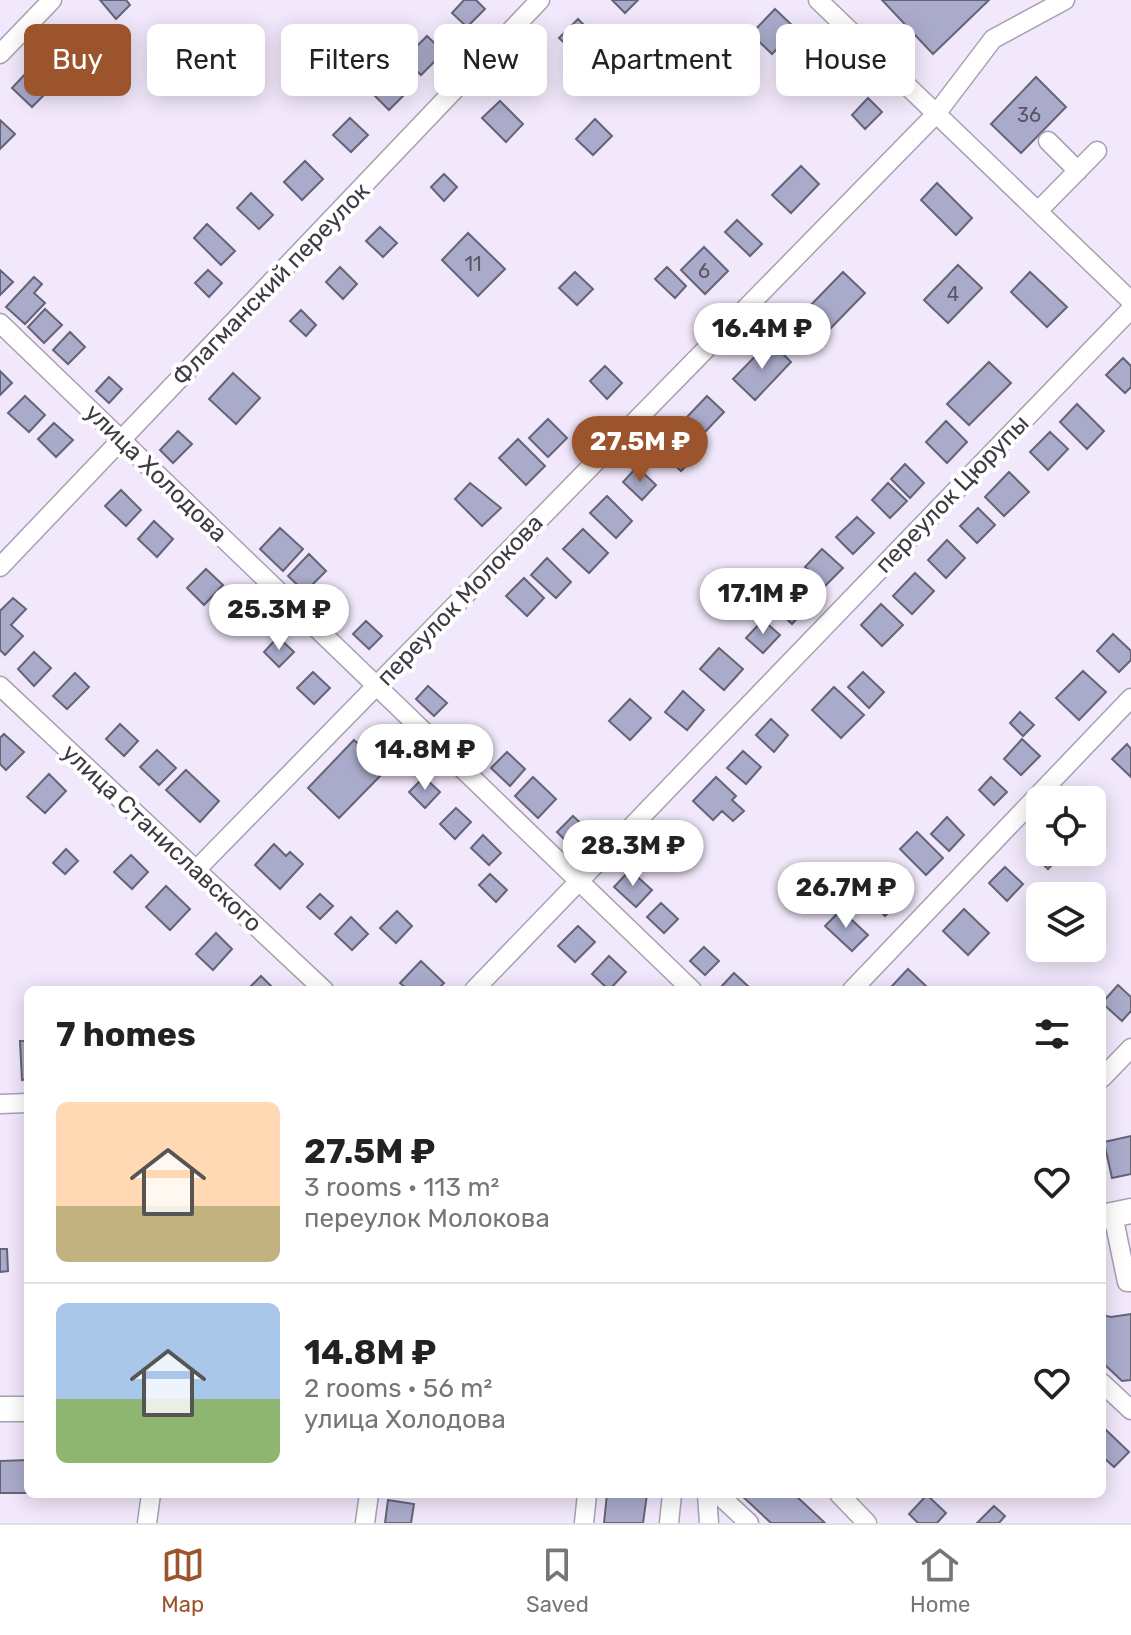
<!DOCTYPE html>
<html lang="en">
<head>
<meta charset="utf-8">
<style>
	body { margin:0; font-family:Rubik,sans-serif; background:#f2f2f2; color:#222; height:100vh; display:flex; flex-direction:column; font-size:30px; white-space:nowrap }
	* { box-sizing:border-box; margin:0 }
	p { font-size:26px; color:#767676 }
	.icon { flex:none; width:44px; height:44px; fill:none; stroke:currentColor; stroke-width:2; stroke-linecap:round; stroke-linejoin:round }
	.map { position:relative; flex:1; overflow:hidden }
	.details { position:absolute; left:24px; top:986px; width:1082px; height:512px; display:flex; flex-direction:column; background:#fff; border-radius:12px; box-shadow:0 4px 20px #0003 }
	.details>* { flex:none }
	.banner { position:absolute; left:24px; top:24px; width:1084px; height:72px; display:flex; gap:16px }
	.fabs { position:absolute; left:1026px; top:786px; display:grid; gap:16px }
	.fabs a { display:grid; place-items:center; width:80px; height:80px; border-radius:12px; background:#fff; box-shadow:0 4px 20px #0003; font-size:40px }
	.price { position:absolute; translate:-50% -68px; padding:0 18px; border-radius:28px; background:#fff; color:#222; font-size:26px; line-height:52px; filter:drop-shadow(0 2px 4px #0008) }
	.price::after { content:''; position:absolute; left:50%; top:48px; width:24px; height:18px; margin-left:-12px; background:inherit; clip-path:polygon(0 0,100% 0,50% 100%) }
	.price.active { background:#9b542c; color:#fff }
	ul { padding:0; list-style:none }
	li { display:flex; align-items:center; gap:24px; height:200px; padding:0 32px }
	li+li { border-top:2px solid #e0e0e0 }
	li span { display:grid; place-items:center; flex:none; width:224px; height:160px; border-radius:12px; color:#555 }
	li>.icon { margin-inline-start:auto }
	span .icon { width:96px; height:96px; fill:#fffc; stroke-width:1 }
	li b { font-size:34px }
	h2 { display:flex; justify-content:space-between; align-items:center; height:96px; padding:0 32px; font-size:34px }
	.tag { padding:0 28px; border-radius:12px; background:#fff; box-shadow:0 4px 20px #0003; font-size:28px; line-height:72px }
	.tag.active { background:#9b542c; color:#fff }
	.menu { display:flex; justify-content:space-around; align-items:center; height:112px; border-top:2px solid #e0e0e0; background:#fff; font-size:22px; color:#767676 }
	.menu a { display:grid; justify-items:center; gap:4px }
	.menu .active { color:#9b542c }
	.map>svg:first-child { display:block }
	.building { fill:#aaabcb; stroke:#646476; stroke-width:2 }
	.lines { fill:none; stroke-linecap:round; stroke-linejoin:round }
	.minor-casing { stroke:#a8a0b2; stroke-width:21 }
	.major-casing { stroke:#a8a0b2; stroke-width:27 }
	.minor { stroke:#fff; stroke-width:18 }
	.major { stroke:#fff; stroke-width:24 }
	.labels { text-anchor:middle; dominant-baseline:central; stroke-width:8; stroke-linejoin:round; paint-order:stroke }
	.number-label { font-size:20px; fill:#595764 }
	.street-label { font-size:24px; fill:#3e3b42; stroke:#fff }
</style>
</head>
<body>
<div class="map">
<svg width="1131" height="1523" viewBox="0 0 1131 1523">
	<rect width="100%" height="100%" fill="#f1e8fb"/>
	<path class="building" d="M100,0H126L130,5L116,19Z
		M464,0H476L485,9L467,27L452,13Z
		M612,0H638L625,13Z
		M882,0H989L933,54Z
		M775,9L796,29L772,54L751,34Z
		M578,19L592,33L574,52L559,38Z
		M800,33L812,45L793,65L781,53Z
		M427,36L444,52L421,75L404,59Z
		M47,54L74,81L63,92L36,65Z
		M827,59L839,71L819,92L806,79Z
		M29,70L49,90L32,107L12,88Z
		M387,76L405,94L389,110L371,92Z
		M1036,77L1066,107L1021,153L991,124Z
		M868,98L882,112L865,129L852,115Z
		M500,101L523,124L506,142L482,118Z
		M350,118L368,135L351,152L333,135Z
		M595,119L612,136L593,155L576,139Z
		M0,120L15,134L0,149Z
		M305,161L323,179L302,200L284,182Z
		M801,166L819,184L791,213L772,195Z
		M444,174L457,187L444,201L431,187Z
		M937,183L972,218L956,235L921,200Z
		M251,193L273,215L259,229L237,208Z
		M737,220L762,244L750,256L725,232Z
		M207,224L235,251L221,265L194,238Z
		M380,227L397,243L383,257L366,241Z
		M468,233L505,269L478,296L442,260Z
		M704,247L728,271L705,294L681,270Z
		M958,265L982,288L948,323L924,300Z
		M340,267L357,284L343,299L326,282Z
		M667,267L686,286L675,298L655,279Z
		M0,270L13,282L0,295Z
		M208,270L222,283L209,297L195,283Z
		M575,272L593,289L577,305L559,288Z
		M843,272L865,293L824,335L802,314Z
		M1030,272L1067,307L1047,327L1011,292Z
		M34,277L42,284L34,293L45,303L25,324L6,307Z
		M45,309L62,325L44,343L28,327Z
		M301,310L316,325L306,336L290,321Z
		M70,332L85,347L68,364L53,350Z
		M770,341L791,362L755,400L733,379Z
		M1123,358L1131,366V387L1125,393L1106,375Z
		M989,362L1011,383L969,425L947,404Z
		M605,366L622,383L607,399L590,381Z
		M0,371L12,383L0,395Z
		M233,373L260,398L236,424L209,399Z
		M109,377L122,389L109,403L96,391Z
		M25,396L45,415L29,432L8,413Z
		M707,396L724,412L703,434L686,418Z
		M1077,404L1104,431L1087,449L1060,422Z
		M548,419L567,438L548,457L529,438Z
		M946,421L967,442L947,463L926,442Z
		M54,423L73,440L56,457L38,439Z
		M178,431L192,444L173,463L160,450Z
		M670,431L696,456L681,471L655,447Z
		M1050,432L1068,449L1048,470L1030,452Z
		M518,439L545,466L526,485L499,458Z
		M905,464L924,483L910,498L891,479Z
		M637,467L656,485L642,500L623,482Z
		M1009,472L1029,492L1004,516L985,497Z
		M470,483L501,508L482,526L455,499Z
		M888,483L907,501L890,518L872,500Z
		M121,490L141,510L126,526L105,506Z
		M607,496L632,521L616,538L590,513Z
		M978,508L995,525L977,543L960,526Z
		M857,517L874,533L853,554L836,537Z
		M154,521L173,539L157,557L138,539Z
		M280,528L303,549L283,571L260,549Z
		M583,529L608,553L589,573L563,549Z
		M947,540L965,558L946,578L928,560Z
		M822,549L843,568L825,586L805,567Z
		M309,554L326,571L305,592L288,576Z
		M547,558L571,582L556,598L531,575Z
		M206,569L223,585L204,605L187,588Z
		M915,573L934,591L912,614L893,596Z
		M524,578L544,598L527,616L506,596Z
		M793,584L812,602L792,624L773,606Z
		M13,598L26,609L11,625L23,636L5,655L0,650V611Z
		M238,599L258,618L241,635L222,616Z
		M881,604L903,625L882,646L861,625Z
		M763,620L780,635L763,653L746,638Z
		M366,621L382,636L369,649L353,634Z
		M1113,634L1131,651V660L1119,672L1097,651Z
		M278,637L294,652L279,667L264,652Z
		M719,648L743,669L724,690L700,669Z
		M34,652L51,668L34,686L18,669Z
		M1083,671L1106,692L1079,720L1056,698Z
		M313,672L330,688L314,704L297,688Z
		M863,672L884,692L869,708L848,687Z
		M75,673L89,687L67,709L53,696Z
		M428,686L447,703L434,716L416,699Z
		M834,687L864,715L841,738L812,710Z
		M683,691L704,710L687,730L665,712Z
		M630,699L651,718L630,740L609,721Z
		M1020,712L1034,725L1023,736L1010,723Z
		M771,719L788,735L774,752L756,735Z
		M120,724L138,741L124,756L106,739Z
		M473,727L490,743L479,754L463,738Z
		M4,734L24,752L6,770L0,764V738Z
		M1022,739L1040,756L1021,775L1004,759Z
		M354,740L386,770L339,818L308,788Z
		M1127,744L1131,749V777L1112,759Z
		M157,750L176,768L159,785L140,767Z
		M743,751L761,767L746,784L727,768Z
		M507,752L525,769L510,786L491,768Z
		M186,770L219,801L200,822L166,790Z
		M49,774L66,791L45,813L27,797Z
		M424,777L440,792L425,808L409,792Z
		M533,777L556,799L538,818L515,796Z
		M716,777L736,796L732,800L744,811L733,821L722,811L713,820L693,801Z
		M991,777L1007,792L994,805L979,790Z
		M456,808L471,822L455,839L440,824Z
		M573,816L589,831L573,848L557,832Z
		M947,817L964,835L949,851L931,834Z
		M917,832L943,858L926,875L900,849Z
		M1040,834V852H1055L1059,858L1048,869L1034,856L1039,851L1031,843Z
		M483,835L501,853L489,865L471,848Z
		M274,844L286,856L290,852L303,864L280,889L255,865Z
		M66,849L78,861L65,874L53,863Z
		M131,855L148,872L132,889L114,872Z
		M876,867L905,895L885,916L856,887Z
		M1005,867L1023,884L1007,901L989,883Z
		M630,870L652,890L636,907L614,887Z
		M490,874L507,890L496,902L479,885Z
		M166,886L190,909L170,930L146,907Z
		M320,894L333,906L320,919L307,907Z
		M661,903L678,919L664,933L647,917Z
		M964,909L989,933L968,955L943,931Z
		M841,910L868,935L852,951L825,926Z
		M397,911L412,926L396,943L380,928Z
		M351,917L368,934L352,950L335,934Z
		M578,926L595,942L575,962L558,946Z
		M216,933L232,949L213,970L196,954Z
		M704,947L719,961L705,975L690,961Z
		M609,956L626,972L609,990L592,974Z
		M421,961L444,983L437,990H408L400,983Z
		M908,969L928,988L927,990L890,988Z
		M734,973L750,988L748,990L720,988Z
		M261,976L275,990H247Z
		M1118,985L1131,997V1011L1122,1021L1102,1003Z
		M20,1041H28V1079L22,1080Z
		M1131,1136V1174L1112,1178L1104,1142Z
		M0,1249H7L8,1271L0,1272Z
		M1131,1314V1380L1122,1381L1102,1362V1315L1111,1317Z
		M1105,1429L1129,1452L1114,1467L1102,1456Z
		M28,1460V1493H0V1461Z
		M607,1494H647L643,1523H604Z
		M740,1494H794L825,1523H771Z
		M927,1495L946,1513L937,1523H918L909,1514Z
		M388,1500L414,1504L411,1523H385Z
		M994,1506L1005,1516L999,1523H977Z"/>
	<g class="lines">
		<defs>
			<path id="minor" d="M818,0L1131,301
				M0,54L52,0
				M1048,141L1078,171
				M1038,211L1097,151
				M0,323L692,990
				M0,567L540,0
				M0,686L324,990
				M197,869L936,114L993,39L1065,0
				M474,990L1131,309
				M852,990L1131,698
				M1102,1078L1131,1048
				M0,1104L28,1103
				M1113,1215L1127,1282H1131
				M1102,1383L1131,1410
				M707,1494L709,1523
				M718,1494L749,1523
				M839,1494L867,1523
				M147,1523L151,1494
				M365,1523L369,1494
				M584,1523L587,1494
				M669,1523L672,1494"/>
			<path id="major" d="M1102,1217L1131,1211
				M0,1409H28"/>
		</defs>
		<use href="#minor" class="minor-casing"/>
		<use href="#major" class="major-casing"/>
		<use href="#minor" class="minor"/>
		<use href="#major" class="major"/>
	</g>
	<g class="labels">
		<g class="number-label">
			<text x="1029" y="115">36</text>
			<text x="473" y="264">11</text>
			<text x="704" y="271">6</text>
			<text x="953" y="294">4</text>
		</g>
		<g class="street-label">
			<text transform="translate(271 284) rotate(-46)">Флагманский переулок</text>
			<text transform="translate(156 473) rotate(44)">улица Холодова</text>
			<text transform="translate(952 494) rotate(-46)">переулок Цюрупы</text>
			<text transform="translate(460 600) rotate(-46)">переулок Молокова</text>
			<text transform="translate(162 838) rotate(43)">улица Станиславского</text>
		</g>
	</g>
</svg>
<div class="fabs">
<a><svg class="icon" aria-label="locate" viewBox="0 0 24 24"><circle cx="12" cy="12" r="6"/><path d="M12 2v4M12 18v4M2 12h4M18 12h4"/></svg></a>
<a><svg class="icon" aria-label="layers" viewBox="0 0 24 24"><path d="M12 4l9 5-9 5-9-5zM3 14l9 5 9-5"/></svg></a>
</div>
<b class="price" style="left:762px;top:371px">16.4M ₽</b>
<b class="price active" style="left:640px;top:484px">27.5M ₽</b>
<b class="price" style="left:763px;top:636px">17.1M ₽</b>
<b class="price" style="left:279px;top:652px">25.3M ₽</b>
<b class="price" style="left:425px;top:792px">14.8M ₽</b>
<b class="price" style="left:633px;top:888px">28.3M ₽</b>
<b class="price" style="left:846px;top:930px">26.7M ₽</b>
<div class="banner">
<a class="tag active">Buy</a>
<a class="tag">Rent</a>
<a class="tag">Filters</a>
<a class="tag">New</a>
<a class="tag">Apartment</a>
<a class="tag">House</a>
</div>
<section class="details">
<h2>7 homes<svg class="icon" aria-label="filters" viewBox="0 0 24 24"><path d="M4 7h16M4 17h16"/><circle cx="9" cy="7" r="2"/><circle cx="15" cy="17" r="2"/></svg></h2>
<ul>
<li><span style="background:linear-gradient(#ffd9b3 65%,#c2b280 0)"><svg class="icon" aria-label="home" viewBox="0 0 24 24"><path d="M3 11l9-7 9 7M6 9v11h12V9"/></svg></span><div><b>27.5M ₽</b><p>3 rooms · 113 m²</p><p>переулок Молокова</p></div><svg class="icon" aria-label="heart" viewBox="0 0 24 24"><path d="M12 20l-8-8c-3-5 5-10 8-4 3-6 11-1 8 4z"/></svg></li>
<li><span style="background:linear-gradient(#a9c7e8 60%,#8fb573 0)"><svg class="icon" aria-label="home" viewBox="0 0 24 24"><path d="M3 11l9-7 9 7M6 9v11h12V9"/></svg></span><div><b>14.8M ₽</b><p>2 rooms · 56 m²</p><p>улица Холодова</p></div><svg class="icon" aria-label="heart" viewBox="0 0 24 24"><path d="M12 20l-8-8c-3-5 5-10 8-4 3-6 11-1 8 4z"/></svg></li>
</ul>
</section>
</div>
<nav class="menu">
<a class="active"><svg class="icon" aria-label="map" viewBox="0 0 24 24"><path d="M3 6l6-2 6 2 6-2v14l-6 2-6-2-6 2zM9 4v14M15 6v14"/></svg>Map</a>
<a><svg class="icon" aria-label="saved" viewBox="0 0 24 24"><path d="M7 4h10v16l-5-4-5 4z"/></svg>Saved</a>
<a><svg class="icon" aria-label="home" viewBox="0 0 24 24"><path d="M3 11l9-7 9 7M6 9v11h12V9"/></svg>Home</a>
</nav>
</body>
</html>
